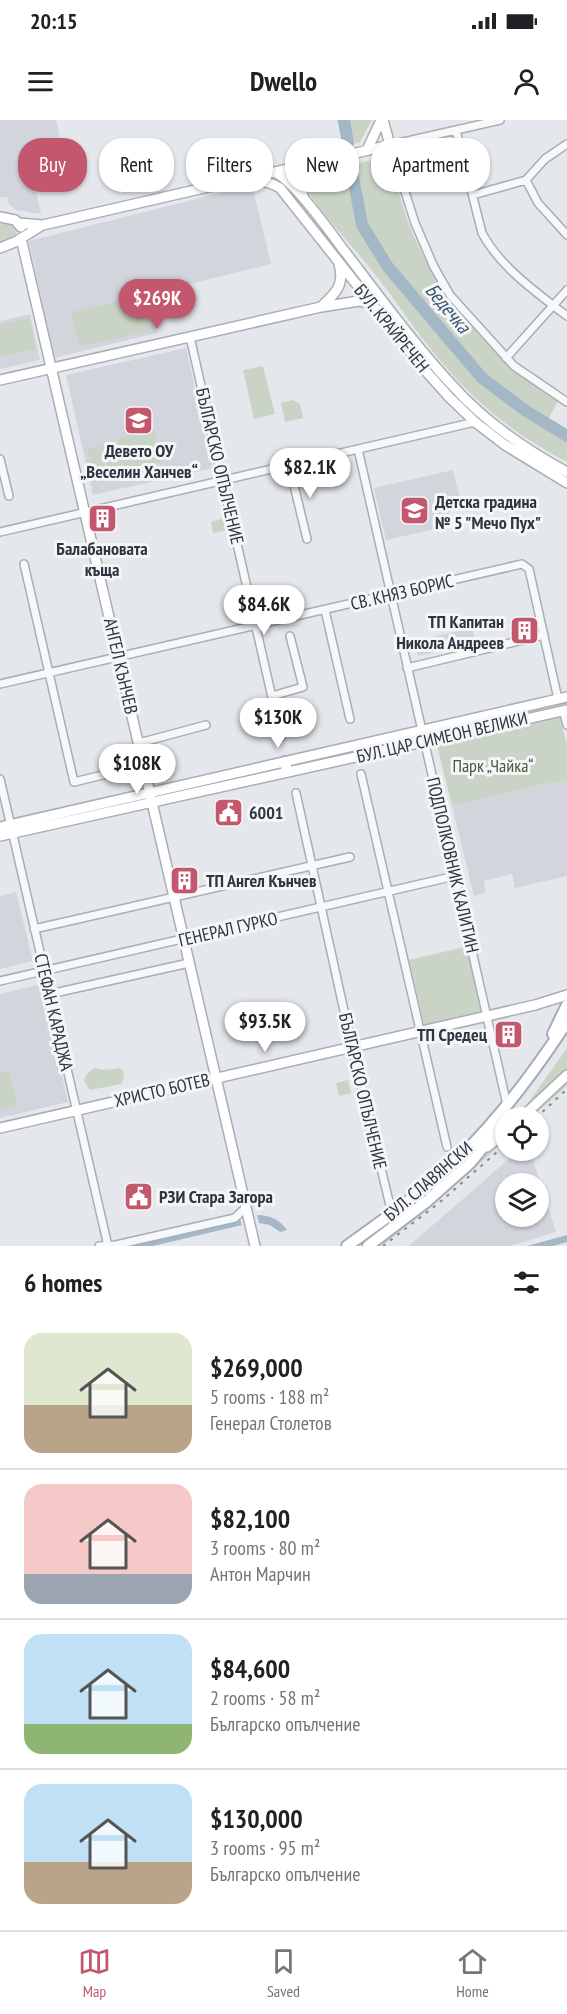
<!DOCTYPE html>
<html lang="en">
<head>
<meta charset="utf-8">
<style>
	body { margin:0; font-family:"PT Sans Narrow",sans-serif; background:#f6f6f6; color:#202124; height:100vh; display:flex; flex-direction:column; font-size:22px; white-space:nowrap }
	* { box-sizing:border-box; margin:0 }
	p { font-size:20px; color:#757577 }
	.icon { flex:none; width:33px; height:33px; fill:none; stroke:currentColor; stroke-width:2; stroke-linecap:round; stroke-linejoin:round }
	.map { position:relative; height:1126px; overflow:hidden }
	.panel { display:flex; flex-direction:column; background:#fff; flex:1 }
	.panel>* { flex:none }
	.top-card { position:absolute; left:18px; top:18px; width:531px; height:54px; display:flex; gap:12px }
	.fabs { position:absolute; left:495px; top:987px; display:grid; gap:12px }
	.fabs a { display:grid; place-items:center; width:54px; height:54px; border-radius:50%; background:#fff; box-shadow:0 2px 4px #0004; font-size:30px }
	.price { position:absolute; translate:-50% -51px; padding:0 14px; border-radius:21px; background:#fff; color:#222; font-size:20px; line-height:39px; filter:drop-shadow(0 2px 3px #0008) }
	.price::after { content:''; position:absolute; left:50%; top:36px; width:18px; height:14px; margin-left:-9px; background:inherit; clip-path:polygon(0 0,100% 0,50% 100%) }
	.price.current { background:#c2576e; color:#fff }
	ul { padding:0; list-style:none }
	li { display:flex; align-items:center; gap:18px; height:150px; padding:0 24px }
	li+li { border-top:2px solid #e0e0e0 }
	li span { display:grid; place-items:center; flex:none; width:168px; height:120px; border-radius:18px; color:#555 }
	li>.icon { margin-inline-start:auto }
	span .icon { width:72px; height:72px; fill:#fffc; stroke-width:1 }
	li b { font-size:26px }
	h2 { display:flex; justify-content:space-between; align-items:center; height:72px; padding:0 24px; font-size:26px }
	.tag { padding:0 21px; border-radius:24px; background:#fff; box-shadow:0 2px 4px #0004; font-size:21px; line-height:54px }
	.tag.current { background:#c2576e; color:#fff }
	.status { display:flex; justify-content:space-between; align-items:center; height:42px; padding:0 30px; background:#fff; direction:ltr }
	.status svg { height:16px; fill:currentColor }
	header { display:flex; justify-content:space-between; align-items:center; height:78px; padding:0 24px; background:#fff; font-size:27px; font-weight:800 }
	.dock { display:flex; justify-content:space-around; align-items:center; height:84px; border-top:2px solid #e0e0e0; background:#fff; font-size:16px; color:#757577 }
	.dock a { display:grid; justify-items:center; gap:3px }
	.dock .current { color:#c2576e }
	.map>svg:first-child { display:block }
	.built { fill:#d2d6dc; fill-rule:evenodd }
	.green { fill:#cad4c6 }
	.water { fill:#a3b7c7 }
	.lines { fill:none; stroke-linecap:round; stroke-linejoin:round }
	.river { stroke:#a3b7c7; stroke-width:12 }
	.street-casing { stroke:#a9aeb5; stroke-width:10 }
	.secondary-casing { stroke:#a9aeb5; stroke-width:12 }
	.primary-casing { stroke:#a4acb5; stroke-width:14 }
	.street { stroke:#f6f8f9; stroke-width:7 }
	.secondary { stroke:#fff; stroke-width:9 }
	.primary { stroke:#fff; stroke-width:10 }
	.rail { stroke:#7f8893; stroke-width:2; stroke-dasharray:3 6; stroke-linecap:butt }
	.labels { text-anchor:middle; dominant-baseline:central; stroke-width:6; stroke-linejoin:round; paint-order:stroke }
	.street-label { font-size:18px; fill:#2d3641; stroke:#f4f6f8 }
	.poi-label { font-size:18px; font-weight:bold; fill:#2d3641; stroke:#f4f6f8; text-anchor:start }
	.park-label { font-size:18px; fill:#445c3c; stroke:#f4f6f8 }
	.water-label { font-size:20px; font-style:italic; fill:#3b5772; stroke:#f4f6f8 }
</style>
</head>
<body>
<div class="status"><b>20:15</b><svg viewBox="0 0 49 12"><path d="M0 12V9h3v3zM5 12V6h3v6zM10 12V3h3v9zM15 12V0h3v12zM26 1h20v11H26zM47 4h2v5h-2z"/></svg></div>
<header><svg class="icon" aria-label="menu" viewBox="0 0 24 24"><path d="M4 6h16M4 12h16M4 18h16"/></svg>Dwello<svg class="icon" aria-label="person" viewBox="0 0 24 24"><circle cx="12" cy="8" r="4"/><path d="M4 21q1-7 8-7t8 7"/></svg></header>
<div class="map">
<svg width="567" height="1126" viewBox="0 0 567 1126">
	<rect width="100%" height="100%" fill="#e4e7eb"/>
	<path class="built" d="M0,0H56L67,50L33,59L41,94L16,90L9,84L7,77H0Z
		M252,65L271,144L148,174L157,213L54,238L29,121Z
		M30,194L40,240L0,249V201Z
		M186,228L213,348L93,375L66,255Z
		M453,350L459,375L440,408L386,420L374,368Z
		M472,508L476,523L418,536L414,521Z
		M567,659V756L515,768L512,754L484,761L486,773L474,776L452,686Z
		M16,772L33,841L0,849V776Z
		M41,864L68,982L0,998V874Z
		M518,1031H526L533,1040L556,1112L510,1126H409ZM506,1064H538V1096H506Z"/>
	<path class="green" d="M337,0H372L360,22L344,26Z
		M380,38L391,44C398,67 403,92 413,114C443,185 497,238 558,281L549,298L567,309V342C508,311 467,276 426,223C408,200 392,175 374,153C354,127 321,95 306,68L307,59L315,54Z
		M0,102C10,102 18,103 16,115L0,123Z
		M141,176L149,211L79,227L71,192Z
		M30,198L36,229L0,237V204Z
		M263,246L275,294L254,299L243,250Z
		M293,280L300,284L303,298L285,302L281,283Z
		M154,310L161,342L124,350L117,318Z
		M117,322L122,347L108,350L103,325Z
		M101,325L106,351L93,354L87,329Z
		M224,398L227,410L213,413L211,402Z
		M567,581V589L553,588L429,614Z
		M560,598L567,626V659L452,686L437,626Z
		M469,826L485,894L425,908L409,840Z
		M567,928V951L521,993Z
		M94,948L105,950L120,948L123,951L124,959L121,964L90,970L84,961L86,955Z
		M9,951L17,986L0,990V953Z
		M567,959V966L532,997L525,998Z
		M348,960L351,973L339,976L336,963Z
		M505,1015V1021L426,1091L384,1124L375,1126L463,1054Z"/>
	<path class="water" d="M257,1095C270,1095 280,1100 287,1110L280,1112L270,1105L259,1103Z
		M240,1099L242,1105L153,1126H124Z
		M567,1115V1122L553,1126H527Z"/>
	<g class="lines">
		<path class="river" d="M344,0L348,24
			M351,46L362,105L388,147L482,258L526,291L567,316"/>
		<defs>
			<path id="street" d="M500,0L390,25L415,103L434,147L450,175L514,246L567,282
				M456,10L482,113C500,147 537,173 567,196
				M526,60L545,39L567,24
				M473,75L526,60L538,83L567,115
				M190,217L281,617
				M506,238L567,170
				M358,329L507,985
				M0,339L9,376
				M289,345L307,419
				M0,412L475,302
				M24,444L74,662L144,645
				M325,490L350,599
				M407,548L544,515
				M0,564L522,444L529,449L558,579
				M272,576L303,567L290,516
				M563,590L567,605
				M139,623L206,605
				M361,654L447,1027
				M0,659L108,1126
				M296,673L352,927L392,1094
				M34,809L350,737
				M0,861L455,756
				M50,874L189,843
				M99,1126L116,1125L235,1098L246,1087"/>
			<path id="secondary" d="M367,30L381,0
				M273,52C292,57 332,115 346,133C380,177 413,223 451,264C484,301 524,329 567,352
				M249,58L390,25L383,0
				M225,63C243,62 264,57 280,68L423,248L449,277L475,302L505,325L567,363
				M304,78C297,62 301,53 315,45
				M0,97L15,100L21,107
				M18,103L43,105L230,62
				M21,118L255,1126
				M0,128L15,122L41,106
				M322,186C336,173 345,164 339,144
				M0,260L321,187L359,181L372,183
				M0,707L567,577
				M0,716L567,590
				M521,998L567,955
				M0,1008L535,885L567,875
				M487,1027L506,1011"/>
			<path id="primary" d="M285,642L287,651
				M553,914L567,885
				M347,1126C386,1098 425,1071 459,1038C501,997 535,951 567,902
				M368,1126L426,1082L470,1043L506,999"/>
		</defs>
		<use href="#street" class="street-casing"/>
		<use href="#secondary" class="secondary-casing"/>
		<use href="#primary" class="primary-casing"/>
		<use href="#street" class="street"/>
		<use href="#secondary" class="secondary"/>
		<use href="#primary" class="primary"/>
		<path class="rail" d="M536,998L567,969
			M383,1126L439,1083L506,1024"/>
	</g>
	<defs>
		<symbol id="school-square" viewBox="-11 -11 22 22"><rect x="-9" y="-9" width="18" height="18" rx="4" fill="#c2576e" stroke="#f4f6f8"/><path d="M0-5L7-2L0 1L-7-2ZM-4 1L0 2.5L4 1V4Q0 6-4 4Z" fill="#fff"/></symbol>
		<symbol id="building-square" viewBox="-11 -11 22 22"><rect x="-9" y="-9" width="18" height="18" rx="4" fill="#c2576e" stroke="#f4f6f8"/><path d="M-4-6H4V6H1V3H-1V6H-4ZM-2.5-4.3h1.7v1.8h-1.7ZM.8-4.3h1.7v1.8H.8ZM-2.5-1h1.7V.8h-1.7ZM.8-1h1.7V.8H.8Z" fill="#fff"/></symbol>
		<symbol id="civic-square" viewBox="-11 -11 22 22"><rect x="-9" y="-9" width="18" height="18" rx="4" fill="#c2576e" stroke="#f4f6f8"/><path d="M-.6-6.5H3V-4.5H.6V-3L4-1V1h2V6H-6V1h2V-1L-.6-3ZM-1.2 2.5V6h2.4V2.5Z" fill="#fff"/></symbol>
	</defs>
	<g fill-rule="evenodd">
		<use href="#school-square" x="122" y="284" width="33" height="33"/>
		<use href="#school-square" x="398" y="374" width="33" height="33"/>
		<use href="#building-square" x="86" y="382" width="33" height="33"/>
		<use href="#building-square" x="508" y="494" width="33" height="33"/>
		<use href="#civic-square" x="212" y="676" width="33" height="33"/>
		<use href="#building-square" x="168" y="744" width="33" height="33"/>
		<use href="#building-square" x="492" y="898" width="33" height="33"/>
		<use href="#civic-square" x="122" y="1060" width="33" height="33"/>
	</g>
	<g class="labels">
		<g class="street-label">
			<text transform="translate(392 208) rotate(51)">БУЛ. КРАЙРЕЧЕН</text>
			<text transform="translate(220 346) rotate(77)">БЪЛГАРСКО ОПЪЛЧЕНИЕ</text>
			<text transform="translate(402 472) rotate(-13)">СВ. КНЯЗ БОРИС</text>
			<text transform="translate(121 546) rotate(77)">АНГЕЛ КЪНЧЕВ</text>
			<text transform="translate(442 617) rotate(-13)">БУЛ. ЦАР СИМЕОН ВЕЛИКИ</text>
			<text transform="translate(453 745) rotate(77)">ПОДПОЛКОВНИК КАЛИТИН</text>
			<text transform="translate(228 809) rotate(-13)">ГЕНЕРАЛ ГУРКО</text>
			<text transform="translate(54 892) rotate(77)">СТЕФАН КАРАДЖА</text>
			<text transform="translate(162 970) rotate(-13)">ХРИСТО БОТЕВ</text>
			<text transform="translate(363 971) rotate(77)">БЪЛГАРСКО ОПЪЛЧЕНИЕ</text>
			<text transform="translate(428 1061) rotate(-41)">БУЛ. СЛАВЯНСКИ</text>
		</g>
		<g class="poi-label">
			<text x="139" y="330" text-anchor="middle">Девето ОУ<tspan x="139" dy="21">„Веселин Ханчев“</tspan></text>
			<text x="435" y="381">Детска градина<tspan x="435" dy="21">№ 5 "Мечо Пух"</tspan></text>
			<text x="102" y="428" text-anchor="middle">Балабановата<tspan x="102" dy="21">къща</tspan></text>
			<text x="504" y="501" text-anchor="end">ТП Капитан<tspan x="504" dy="21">Никола Андреев</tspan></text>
			<text x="249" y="692">6001</text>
			<text x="206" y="760">ТП Ангел Кънчев</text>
			<text x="487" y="914" text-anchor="end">ТП Средец</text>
			<text x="159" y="1076">РЗИ Стара Загора</text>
		</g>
		<g class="park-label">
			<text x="493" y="645">Парк „Чайка“</text>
		</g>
		<g class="water-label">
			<text transform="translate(448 188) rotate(50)">Бедечка</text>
		</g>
	</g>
</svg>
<div class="fabs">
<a><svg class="icon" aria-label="locate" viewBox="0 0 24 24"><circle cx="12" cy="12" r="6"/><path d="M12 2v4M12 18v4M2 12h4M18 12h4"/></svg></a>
<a><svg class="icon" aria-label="layers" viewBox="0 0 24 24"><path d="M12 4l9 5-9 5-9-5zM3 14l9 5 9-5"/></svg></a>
</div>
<b class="price current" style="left:157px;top:210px">$269K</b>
<b class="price" style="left:310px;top:379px">$82.1K</b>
<b class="price" style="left:264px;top:516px">$84.6K</b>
<b class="price" style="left:278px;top:629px">$130K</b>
<b class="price" style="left:137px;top:675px">$108K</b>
<b class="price" style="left:265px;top:933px">$93.5K</b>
<div class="top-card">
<a class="tag current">Buy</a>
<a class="tag">Rent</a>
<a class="tag">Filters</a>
<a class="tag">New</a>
<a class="tag">Apartment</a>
</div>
</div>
<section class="panel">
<h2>6 homes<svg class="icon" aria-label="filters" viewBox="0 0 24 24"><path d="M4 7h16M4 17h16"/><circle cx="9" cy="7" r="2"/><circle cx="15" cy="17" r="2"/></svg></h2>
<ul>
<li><span style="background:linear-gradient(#dfe7d0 60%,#b9a48a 0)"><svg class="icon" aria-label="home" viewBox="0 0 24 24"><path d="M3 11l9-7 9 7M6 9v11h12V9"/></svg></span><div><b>$269,000</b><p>5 rooms · 188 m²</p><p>Генерал Столетов</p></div></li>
<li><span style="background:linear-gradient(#f6c9c9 75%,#9aa5b1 0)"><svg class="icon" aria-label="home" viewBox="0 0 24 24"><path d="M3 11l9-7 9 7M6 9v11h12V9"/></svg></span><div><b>$82,100</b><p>3 rooms · 80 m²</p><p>Антон Марчин</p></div></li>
<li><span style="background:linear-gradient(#bfe0f5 75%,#8fb573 0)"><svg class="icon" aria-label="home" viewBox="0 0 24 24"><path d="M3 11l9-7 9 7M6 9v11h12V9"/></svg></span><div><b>$84,600</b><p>2 rooms · 58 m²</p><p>Българско опълчение</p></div></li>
<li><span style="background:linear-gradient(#bfe0f5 65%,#b9a48a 0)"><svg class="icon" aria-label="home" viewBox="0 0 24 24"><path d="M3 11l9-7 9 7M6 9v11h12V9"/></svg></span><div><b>$130,000</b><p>3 rooms · 95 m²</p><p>Българско опълчение</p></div></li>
</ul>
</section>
<nav class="dock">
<a class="current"><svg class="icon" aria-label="map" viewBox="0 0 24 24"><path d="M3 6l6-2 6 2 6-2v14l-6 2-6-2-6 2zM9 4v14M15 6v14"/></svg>Map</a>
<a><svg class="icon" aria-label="saved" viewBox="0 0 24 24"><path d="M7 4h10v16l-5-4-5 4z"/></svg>Saved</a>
<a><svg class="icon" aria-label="home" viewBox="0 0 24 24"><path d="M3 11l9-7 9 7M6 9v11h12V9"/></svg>Home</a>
</nav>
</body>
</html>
